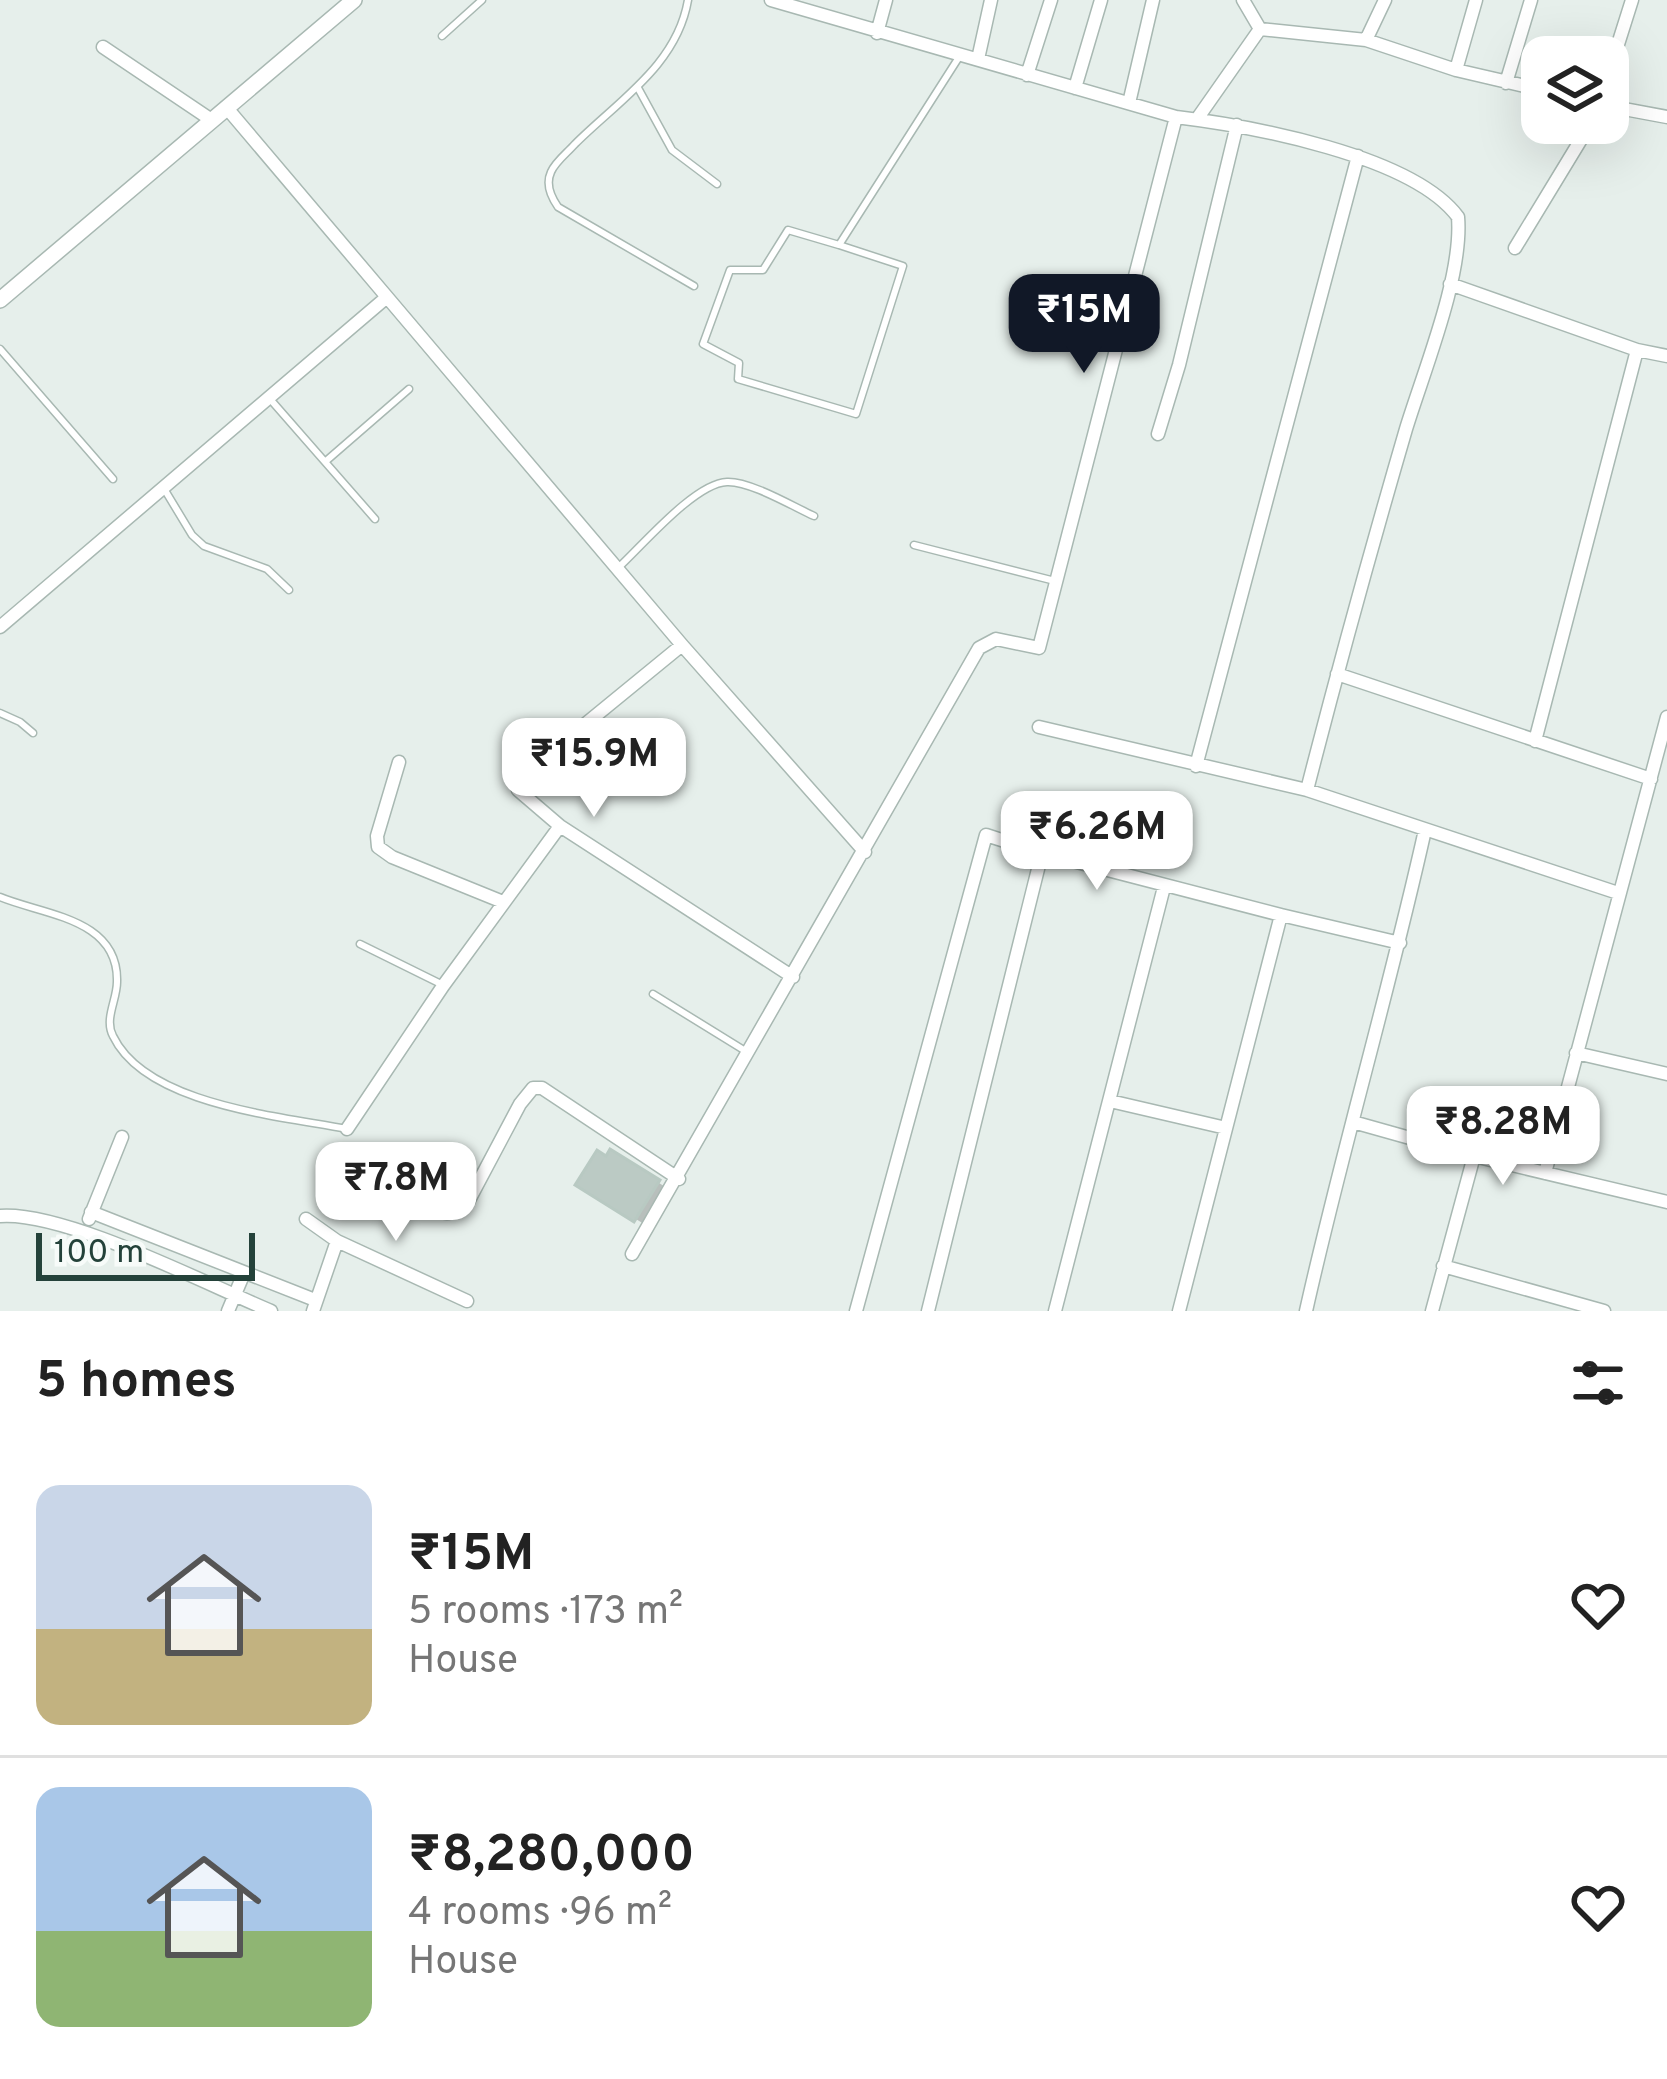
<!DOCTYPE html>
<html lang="en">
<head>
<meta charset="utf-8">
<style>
	body { margin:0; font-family:Overpass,sans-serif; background:#f2f2f2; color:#222; height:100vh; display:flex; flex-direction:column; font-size:45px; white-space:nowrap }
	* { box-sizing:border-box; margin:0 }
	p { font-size:39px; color:#767676 }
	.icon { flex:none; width:66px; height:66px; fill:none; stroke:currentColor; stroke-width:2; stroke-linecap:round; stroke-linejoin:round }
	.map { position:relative; height:1311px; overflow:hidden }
	.panel { display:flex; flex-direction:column; background:#fff; flex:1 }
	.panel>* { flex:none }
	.fabs { position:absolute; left:1521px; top:36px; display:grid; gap:24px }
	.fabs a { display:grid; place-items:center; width:108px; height:108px; border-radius:24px; background:#fff; box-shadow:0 12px 48px #0002; font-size:60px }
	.scale { position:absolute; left:36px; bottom:30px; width:219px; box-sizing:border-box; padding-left:12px; border:6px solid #24423a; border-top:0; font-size:33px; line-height:42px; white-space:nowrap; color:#24423a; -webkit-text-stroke:9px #f7fbf9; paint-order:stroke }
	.price { position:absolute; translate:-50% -102px; padding:0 27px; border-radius:24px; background:#fff; color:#222; font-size:39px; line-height:78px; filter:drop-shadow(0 3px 6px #0008) }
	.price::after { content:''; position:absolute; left:50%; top:72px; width:36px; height:27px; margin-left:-18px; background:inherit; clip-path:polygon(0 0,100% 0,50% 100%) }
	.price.on { background:#111827; color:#fff }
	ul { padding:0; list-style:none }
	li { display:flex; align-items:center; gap:36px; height:300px; padding:0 36px }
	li+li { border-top:3px solid #e0e0e0 }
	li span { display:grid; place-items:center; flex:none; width:336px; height:240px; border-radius:24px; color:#555 }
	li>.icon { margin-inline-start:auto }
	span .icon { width:144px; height:144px; fill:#fffc; stroke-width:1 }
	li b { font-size:51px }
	h2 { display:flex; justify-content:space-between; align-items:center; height:144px; padding:0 36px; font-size:51px }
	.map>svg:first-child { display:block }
	.shadow { fill:#0003 }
	.building { fill:#bbcac4; stroke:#b8c9c2; stroke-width:3 }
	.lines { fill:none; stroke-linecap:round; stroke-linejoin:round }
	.service-casing { stroke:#a8b8b2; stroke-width:9 }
	.minor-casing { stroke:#a8b8b2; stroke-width:15 }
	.tertiary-casing { stroke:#a8b8b2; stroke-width:18 }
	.service { stroke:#fff; stroke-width:6 }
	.minor { stroke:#fff; stroke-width:12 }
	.tertiary { stroke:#fff; stroke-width:15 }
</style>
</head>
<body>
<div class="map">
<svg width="1667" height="1311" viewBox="0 0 1667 1311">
	<rect width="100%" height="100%" fill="#e6efeb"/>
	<path class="shadow" d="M611,1153L667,1188L644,1224L579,1184Z"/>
	<path class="building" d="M610,1149L660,1180L634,1222L575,1185L597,1150L606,1156Z"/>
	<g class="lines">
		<defs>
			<path id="service" d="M688,0C677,65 618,101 575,144C567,153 555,162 551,172C545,185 551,197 558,207L694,286
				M442,36L482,0
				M638,88L672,150L717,184
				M839,245L903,266L856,414L738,379L739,363L703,344L730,270H763L788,230L839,245L961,54
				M0,349L113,479
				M270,399L375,519
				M326,461L409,389
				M163,487L192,535L204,546L267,569L289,590
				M914,545L1055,581
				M618,568C642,546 695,483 727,482C750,481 792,506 814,516
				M0,713L20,722L33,733
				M0,897C43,915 119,918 117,982C117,1000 104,1019 113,1036C146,1105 280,1116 347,1129
				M360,944L443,985
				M653,994L747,1052"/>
			<path id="minor" d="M771,0L1176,117C1250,126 1412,155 1458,217C1463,276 1424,370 1406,429C1371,549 1338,669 1307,790
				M1243,0L1260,29
				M877,33L886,0
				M1366,40L1385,0
				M103,47L210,119
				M978,59L991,0
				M1456,70L1476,0
				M1027,75L1051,0
				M1608,76L1632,0
				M1506,83L1531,0
				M1075,88L1101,0
				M1129,103L1153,0
				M1608,106L1667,117
				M1197,119L1260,29L1366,40L1456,70L1542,90
				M1515,248L1591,123
				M1450,284L1637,350L1667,356
				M387,297L682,645L865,852
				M1158,434L1179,365L1237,125
				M0,627L387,297L226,107
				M682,645L528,771L520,780L518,790L560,826L793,977
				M1337,674L1651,779
				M1039,727L1307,790L1618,893
				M1535,741L1637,350
				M399,762L377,836L378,847L392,857L503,902
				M1196,766L1358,156
				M1042,853L1281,915L1179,1311
				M1281,915L1400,943
				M1576,1053L1667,1074
				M1110,1101L1226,1128
				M1353,1122L1474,1156L1667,1202
				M347,1129L443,986L560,826
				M382,1159L432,1208C447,1217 455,1213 468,1202L520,1104L533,1088H542L679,1179
				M1545,1173L1667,717
				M91,1212L315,1300
				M0,1216C65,1211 206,1284 271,1311
				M89,1219L122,1137
				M306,1219L337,1241L467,1301
				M632,1254L979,648L996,639L1039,648L1176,117
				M1443,1266L1604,1311
				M228,1311L244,1273
				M313,1311L337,1241
				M856,1311L986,835L1042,853L928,1311
				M1055,1311L1164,887
				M1306,1311C1342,1150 1389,992 1425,830
				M1432,1311L1474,1156"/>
			<path id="tertiary" d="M0,300L354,0"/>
		</defs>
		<use href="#service" class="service-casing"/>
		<use href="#minor" class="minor-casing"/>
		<use href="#tertiary" class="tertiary-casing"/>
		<use href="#service" class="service"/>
		<use href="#minor" class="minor"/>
		<use href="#tertiary" class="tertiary"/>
	</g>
</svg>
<div class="fabs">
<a><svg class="icon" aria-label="layers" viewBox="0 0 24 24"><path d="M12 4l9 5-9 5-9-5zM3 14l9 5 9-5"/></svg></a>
</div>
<div class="scale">100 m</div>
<b class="price on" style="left:1084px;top:376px">₹15M</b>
<b class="price" style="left:594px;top:820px">₹15.9M</b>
<b class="price" style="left:1097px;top:893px">₹6.26M</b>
<b class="price" style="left:1503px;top:1188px">₹8.28M</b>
<b class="price" style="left:396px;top:1244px">₹7.8M</b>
</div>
<section class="panel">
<h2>5 homes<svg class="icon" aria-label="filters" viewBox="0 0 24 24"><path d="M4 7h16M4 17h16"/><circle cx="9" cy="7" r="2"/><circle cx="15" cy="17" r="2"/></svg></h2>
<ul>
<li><span style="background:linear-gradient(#c9d6e8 60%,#c2b280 0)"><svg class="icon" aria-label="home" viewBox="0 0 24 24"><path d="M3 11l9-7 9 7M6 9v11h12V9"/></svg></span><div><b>₹15M</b><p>5 rooms · 173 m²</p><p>House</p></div><svg class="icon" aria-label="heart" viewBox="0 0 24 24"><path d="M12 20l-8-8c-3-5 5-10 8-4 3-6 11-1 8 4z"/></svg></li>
<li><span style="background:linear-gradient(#a9c7e8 60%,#8fb573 0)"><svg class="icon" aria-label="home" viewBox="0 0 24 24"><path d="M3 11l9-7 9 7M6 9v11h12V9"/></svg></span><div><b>₹8,280,000</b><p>4 rooms · 96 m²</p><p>House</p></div><svg class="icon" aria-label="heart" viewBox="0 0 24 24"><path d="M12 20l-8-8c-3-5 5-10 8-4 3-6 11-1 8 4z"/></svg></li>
</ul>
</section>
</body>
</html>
